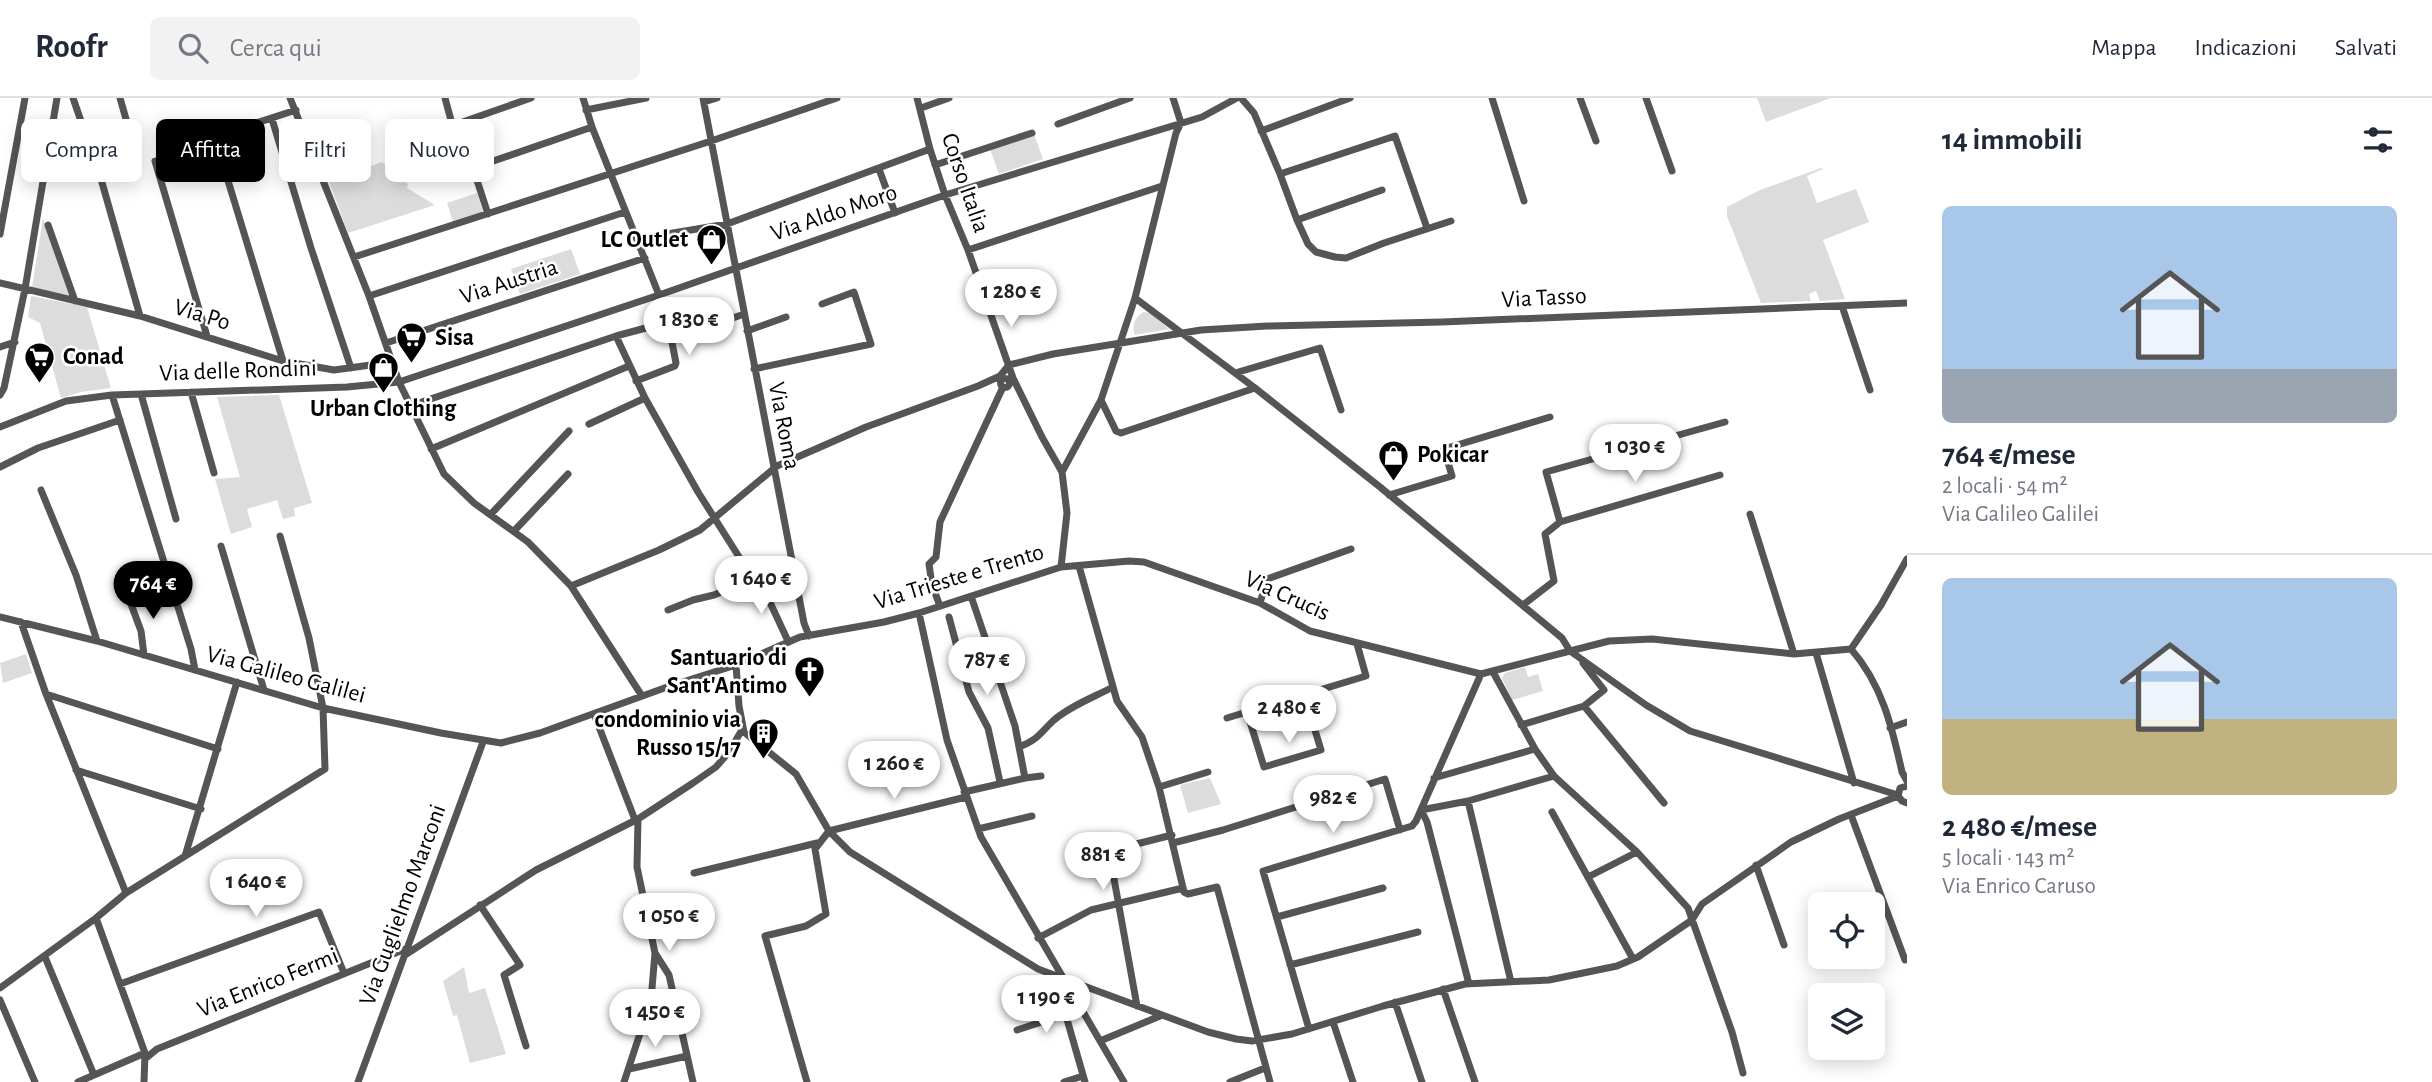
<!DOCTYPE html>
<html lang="it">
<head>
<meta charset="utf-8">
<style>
	body { margin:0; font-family:"Alegreya Sans",sans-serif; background:#f2f2f3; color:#1f2937; height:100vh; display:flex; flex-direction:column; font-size:26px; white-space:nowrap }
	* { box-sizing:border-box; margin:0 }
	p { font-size:23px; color:#747a83 }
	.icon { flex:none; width:38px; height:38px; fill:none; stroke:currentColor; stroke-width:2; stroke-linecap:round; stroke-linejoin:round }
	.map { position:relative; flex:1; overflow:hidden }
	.side { display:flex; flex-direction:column; background:#fff; width:525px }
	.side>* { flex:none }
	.top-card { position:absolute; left:21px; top:21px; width:665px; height:63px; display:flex; gap:14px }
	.controls { position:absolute; left:1808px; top:794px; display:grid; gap:14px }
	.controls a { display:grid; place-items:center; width:77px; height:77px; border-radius:10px; background:#fff; box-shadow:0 4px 18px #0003; font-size:35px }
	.price { position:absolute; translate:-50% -60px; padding:0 16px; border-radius:24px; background:#fff; color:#222; font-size:23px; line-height:46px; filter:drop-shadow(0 2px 4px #0008) }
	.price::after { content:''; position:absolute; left:50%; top:42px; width:21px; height:16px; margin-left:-10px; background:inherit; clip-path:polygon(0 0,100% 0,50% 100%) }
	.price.selected { background:#000; color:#fff }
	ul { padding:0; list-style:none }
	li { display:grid; align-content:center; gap:14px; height:371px; padding:0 35px }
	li+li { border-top:2px solid #e0e1e3 }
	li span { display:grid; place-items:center; height:217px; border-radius:10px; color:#555 }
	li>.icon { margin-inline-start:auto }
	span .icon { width:126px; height:126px; fill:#fffc; stroke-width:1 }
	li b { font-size:30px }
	h2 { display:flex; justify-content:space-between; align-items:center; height:84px; padding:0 35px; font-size:30px }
	.pill { padding:0 24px; border-radius:10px; background:#fff; box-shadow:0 4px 18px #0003; font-size:24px; line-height:63px }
	.pill.selected { background:#000; color:#fff }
	header { display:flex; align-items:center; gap:42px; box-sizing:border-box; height:98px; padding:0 35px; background:#fff; border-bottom:2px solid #e0e1e3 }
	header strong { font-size:33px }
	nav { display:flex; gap:38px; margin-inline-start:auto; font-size:24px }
	.search { width:490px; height:63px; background:#f2f2f3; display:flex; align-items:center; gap:18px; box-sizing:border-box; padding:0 24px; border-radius:10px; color:#747a83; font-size:26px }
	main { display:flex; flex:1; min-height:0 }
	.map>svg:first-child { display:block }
	.green { fill:#dcdcdc }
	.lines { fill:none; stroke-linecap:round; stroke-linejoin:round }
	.minor { stroke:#555; stroke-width:7 }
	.labels { text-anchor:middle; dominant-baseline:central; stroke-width:5; stroke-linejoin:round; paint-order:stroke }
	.street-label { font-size:24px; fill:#000; stroke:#fff }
	.poi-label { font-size:24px; font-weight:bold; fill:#000; stroke:#fff; text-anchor:end }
</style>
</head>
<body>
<header>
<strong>Roofr</strong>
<div class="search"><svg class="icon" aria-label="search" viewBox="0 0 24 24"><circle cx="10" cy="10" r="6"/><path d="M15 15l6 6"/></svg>Cerca qui</div>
<nav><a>Mappa</a><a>Indicazioni</a><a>Salvati</a></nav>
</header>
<main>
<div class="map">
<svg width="1907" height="984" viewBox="0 0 1907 984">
	<rect width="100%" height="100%" fill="#fff"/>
	<path class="green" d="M1757,0H1831L1766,24Z
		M478,22L484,40L469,46L462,28Z
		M1034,36L1043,61L999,76L990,51Z
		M382,64L408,86L407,90L435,107L348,135L329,84Z
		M1821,70L1823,71L1807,78L1817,105L1856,91L1869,124L1823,142L1845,201L1820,203L1816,193L1809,196L1811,203L1761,205L1727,118V109L1760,92Z
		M477,95L483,114L453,124L447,105Z
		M43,120L70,198L32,189Z
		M571,151L580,176L520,196L511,171Z
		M31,198L87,209L111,290L81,294L61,300L40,225L28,219Z
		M1144,214L1150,215L1169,231L1135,237C1131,228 1135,218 1144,214Z
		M279,297L312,405L294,410L295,418L283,421L277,402L247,411L252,429L231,436L215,381L240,379L217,299Z
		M26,556L32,575L3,585L0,565Z
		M1525,569L1528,579L1538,576L1543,593L1512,602L1502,580L1505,575Z
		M1210,680L1221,706L1188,715L1180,687Z
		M464,869L469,895L485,890L506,956L470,965L457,917L453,918L443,883Z"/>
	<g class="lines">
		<path class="minor" d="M73,0L101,81L140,218
			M120,0L134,49
			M290,0L369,198L399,284L444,376L474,405L528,444L571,488L642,598
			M445,0L458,48L472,67L488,116
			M583,0L592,29L659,197L668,224L676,265L675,268L636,283
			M703,0L804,525L809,538
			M917,0L930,51L945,97L968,152L1013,280L1042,339L1062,374L1067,415L1061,469
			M1241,0L1254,15L1280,76L1297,122L1308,146L1316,154L1335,159L1346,160L1384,145L1451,123
			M1492,0L1524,103
			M1580,0L1596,43
			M1646,0L1672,73
			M704,4L717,0
			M921,10L949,0
			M586,12L646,0
			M272,21L311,150L351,270
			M1058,26L1130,0
			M454,27L531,0
			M1261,33L1350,0
			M215,40L283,263
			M180,50L296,12
			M155,63L207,238
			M935,67L1032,35
			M473,70L592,29
			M879,71L895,115
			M1280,76L1395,38L1427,130
			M1297,122L1382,92
			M48,127L75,203
			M0,136L25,0
			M637,141L727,126L930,51
			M968,152L1162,88
			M354,159L711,43L837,0
			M0,185L140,218L283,263L334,272L393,264
			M369,198L625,114
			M1135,200L1255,290L1380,389L1562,540L1570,553L1646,607L1690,633L1898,697
			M1842,208L1870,292
			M747,233L786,219
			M616,238L645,300L698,394L753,481L767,498L788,543
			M672,242L744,216
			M386,245L645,160
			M0,249L15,244
			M754,271L871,246L854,194L822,206
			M1235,275L1320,250L1341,312
			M1000.5 285a4.5 4.5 0 1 1 9 0a4.5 4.5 0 1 1-9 0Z
			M191,294L214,375
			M141,296L176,421
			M0,297L4,290L25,191L57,0
			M112,297L191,551L195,572
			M1101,302L1116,333L1121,335L1255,290
			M410,308L616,238L668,224
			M589,326L645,300
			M0,329L66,303L112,297L347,289L399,284L659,197L945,97L1202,19L1237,0
			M431,351L629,268
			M0,369L38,350L120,322
			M1062,374L1101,302L1135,200L1176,35L1181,25L1173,0
			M41,392L76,477L97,543
			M1389,397L1452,378L1444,351L1550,319
			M491,416L569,333
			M1750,416L1794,556
			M1560,424L1720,377
			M514,433L568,376
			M221,448L264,592
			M1079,468L1117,603L1142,639L1159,689
			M571,488L659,452L700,432L777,368L866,329L978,288L1000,278L1009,267L1053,256L1201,232L1267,228L1442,224L1907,205
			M128,498L141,533L144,557
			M1260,505L1267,481L1351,451
			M1523,507L1554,483L1545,436L1560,424L1546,374L1725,324
			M940,508L932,487L929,466L936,459L940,424L1003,289
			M668,512L693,502L714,497L792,465
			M919,515L947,642L981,739L1124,984
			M0,519L97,543L323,610L441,635L501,645L540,635L670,588L736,567L800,539L884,524L919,515L1061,469L1129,463L1144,464L1260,505L1310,533L1481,576L1609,543L1652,541L1794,556L1851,551L1881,507L1907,461
			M949,519L969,594L988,630L1000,684
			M21,524L46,596L126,795
			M1851,551C1882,586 1892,629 1902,674L1907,683
			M1816,555L1854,685
			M736,567L739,608L744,634L796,676L829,733L850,754L1038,871L1208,934L1236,941L1252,943L1292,936L1383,908L1465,886L1549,882L1617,868L1638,859L1692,822L1702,806L1791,744L1839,721L1898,698
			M1493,574L1535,651L1554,678L1637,754L1688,810L1732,934L1743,975
			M46,596L218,651
			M1584,608L1664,705
			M1247,614L1264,669L1321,652L1304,596
			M594,616L635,722
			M1227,620L1366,578L1357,546
			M1521,627L1584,608L1604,592L1583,565
			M1890,630L1907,624
			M1019,649C1038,642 1040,635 1054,622C1070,608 1094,599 1113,589
			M76,672L201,711
			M1208,674L1159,689L1184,794L1188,796L1217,789L1270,984
			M1025,680L1041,678
			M1434,680L1535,651
			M1907,688L1900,690L1898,698L1902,703L1907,705
			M964,694L1025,680L1015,628L971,498
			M1468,703L1511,884
			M1552,714L1633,861
			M1851,717L1905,862
			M978,731L1032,718
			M1173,745L1223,732L1385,681L1400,732
			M185,758L237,584
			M1756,767L1784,847
			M694,775L817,745
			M1588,779L1637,754
			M480,807L520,867L504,877L526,948
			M1277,819L1383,790
			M96,820L145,955L144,984
			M1038,840L1091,812L1183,790
			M655,855L669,877L693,984
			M405,857L536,772L638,721L693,685L716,669L729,654L743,630
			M45,859L94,977
			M1290,867L1418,834
			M1063,880L1060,897L1085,984
			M120,886L319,814L344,875
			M1469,886L1427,724L1421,712L1468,703L1554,678
			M0,890L96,820L126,795L325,671L323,610L309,540L280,438
			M1443,891L1475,984
			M0,902L35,984
			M1395,904L1422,984
			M1137,908L1109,753L1172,737
			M1333,924L1353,984
			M1309,931L1263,773L1412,728L1416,723L1481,576
			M1017,932L1066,916
			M1100,943L1160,918
			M146,960L157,951L408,850
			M629,971L687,958
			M78,984L145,955
			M358,984L483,644
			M624,984L651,902L655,855L637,769L638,721
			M807,984L765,838L806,828L826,816L815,751L829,733L966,699
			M1064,984L1083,978
			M1230,984L1265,970"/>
	</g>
	<defs>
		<symbol id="shop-pin" viewBox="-11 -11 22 30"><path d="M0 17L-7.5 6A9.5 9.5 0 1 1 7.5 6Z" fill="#000" stroke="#fff"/><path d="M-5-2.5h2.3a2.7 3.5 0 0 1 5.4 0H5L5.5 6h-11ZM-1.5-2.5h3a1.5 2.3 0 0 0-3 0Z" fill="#fff"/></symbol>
		<symbol id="supermarket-pin" viewBox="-11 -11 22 30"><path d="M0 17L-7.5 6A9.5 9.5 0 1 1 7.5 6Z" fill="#000" stroke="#fff"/><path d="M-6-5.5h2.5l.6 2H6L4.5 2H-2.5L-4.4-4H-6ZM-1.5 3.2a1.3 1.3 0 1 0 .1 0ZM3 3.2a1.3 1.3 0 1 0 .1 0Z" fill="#fff"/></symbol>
		<symbol id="church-pin" viewBox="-11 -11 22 30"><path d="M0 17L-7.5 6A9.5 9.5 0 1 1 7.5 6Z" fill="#000" stroke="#fff"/><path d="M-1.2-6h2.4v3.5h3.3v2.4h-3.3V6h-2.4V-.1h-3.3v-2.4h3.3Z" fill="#fff"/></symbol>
		<symbol id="building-pin" viewBox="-11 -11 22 30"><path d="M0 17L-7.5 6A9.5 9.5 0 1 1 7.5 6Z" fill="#000" stroke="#fff"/><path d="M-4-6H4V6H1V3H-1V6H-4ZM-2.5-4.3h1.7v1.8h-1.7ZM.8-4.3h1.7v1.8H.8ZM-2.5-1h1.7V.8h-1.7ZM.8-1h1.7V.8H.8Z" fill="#fff"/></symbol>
	</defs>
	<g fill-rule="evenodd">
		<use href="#shop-pin" x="694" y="124" width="35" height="47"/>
		<use href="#supermarket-pin" x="394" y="222" width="35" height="47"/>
		<use href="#supermarket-pin" x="22" y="242" width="35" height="47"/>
		<use href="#shop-pin" x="366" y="252" width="35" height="47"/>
		<use href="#shop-pin" x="1376" y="340" width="35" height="47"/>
		<use href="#church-pin" x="792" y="556" width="35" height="47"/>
		<use href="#building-pin" x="746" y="618" width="35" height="47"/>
	</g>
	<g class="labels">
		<g class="street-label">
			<text transform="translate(965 85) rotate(71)">Corso Italia</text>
			<text transform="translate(834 115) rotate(-19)">Via Aldo Moro</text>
			<text transform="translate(509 184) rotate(-18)">Via Austria</text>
			<text transform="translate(1544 200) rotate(-3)">Via Tasso</text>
			<text transform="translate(202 217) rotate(17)">Via Po</text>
			<text transform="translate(238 273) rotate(-2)">Via delle Rondini</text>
			<text transform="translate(784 328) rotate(79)">Via Roma</text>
			<text transform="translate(959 479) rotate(-17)">Via Trieste e Trento</text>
			<text transform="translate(1287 498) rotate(24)">Via Crucis</text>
			<text transform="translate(286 577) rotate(15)">Via Galileo Galilei</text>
			<text transform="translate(403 807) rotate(-70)">Via Guglielmo Marconi</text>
			<text transform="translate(268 885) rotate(-22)">Via Enrico Fermi</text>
		</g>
		<g class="poi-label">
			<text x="688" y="142">LC Outlet</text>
			<text x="435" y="240" text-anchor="start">Sisa</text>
			<text x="63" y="259" text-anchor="start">Conad</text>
			<text x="383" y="311" text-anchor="middle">Urban Clothing</text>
			<text x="1417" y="357" text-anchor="start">Pokicar</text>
			<text x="787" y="560">Santuario di<tspan x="787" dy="28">Sant'Antimo</tspan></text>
			<text x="741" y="622">condominio via<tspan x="741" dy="28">Russo 15/17</tspan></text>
		</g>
	</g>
</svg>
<div class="controls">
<a><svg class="icon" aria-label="locate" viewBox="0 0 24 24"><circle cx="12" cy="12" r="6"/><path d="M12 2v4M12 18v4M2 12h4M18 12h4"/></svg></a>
<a><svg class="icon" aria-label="layers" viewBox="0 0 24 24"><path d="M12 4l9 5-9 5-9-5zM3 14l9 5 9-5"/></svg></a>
</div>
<b class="price" style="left:1011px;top:231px">1 280 €</b>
<b class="price" style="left:689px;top:259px">1 830 €</b>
<b class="price" style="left:1635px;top:386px">1 030 €</b>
<b class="price" style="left:761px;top:518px">1 640 €</b>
<b class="price selected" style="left:153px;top:523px">764 €</b>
<b class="price" style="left:987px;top:599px">787 €</b>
<b class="price" style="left:1289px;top:647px">2 480 €</b>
<b class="price" style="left:894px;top:703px">1 260 €</b>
<b class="price" style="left:1333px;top:737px">982 €</b>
<b class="price" style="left:1103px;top:794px">881 €</b>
<b class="price" style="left:256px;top:821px">1 640 €</b>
<b class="price" style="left:669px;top:855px">1 050 €</b>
<b class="price" style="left:1046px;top:937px">1 190 €</b>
<b class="price" style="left:655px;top:951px">1 450 €</b>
<div class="top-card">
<a class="pill">Compra</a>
<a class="pill selected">Affitta</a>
<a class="pill">Filtri</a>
<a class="pill">Nuovo</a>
</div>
</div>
<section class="side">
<h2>14 immobili<svg class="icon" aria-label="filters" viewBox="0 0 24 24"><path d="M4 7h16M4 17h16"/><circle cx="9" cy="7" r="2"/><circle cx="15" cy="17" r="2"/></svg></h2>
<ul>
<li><span style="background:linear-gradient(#a9c7e8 75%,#9aa5b1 0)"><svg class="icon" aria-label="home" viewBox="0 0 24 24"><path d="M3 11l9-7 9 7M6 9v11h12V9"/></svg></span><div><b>764 €/mese</b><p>2 locali · 54 m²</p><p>Via Galileo Galilei</p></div></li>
<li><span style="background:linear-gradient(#a9c7e8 65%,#c2b280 0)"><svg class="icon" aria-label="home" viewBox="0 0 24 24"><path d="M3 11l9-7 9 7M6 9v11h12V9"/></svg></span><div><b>2 480 €/mese</b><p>5 locali · 143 m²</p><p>Via Enrico Caruso</p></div></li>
</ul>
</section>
</main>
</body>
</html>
